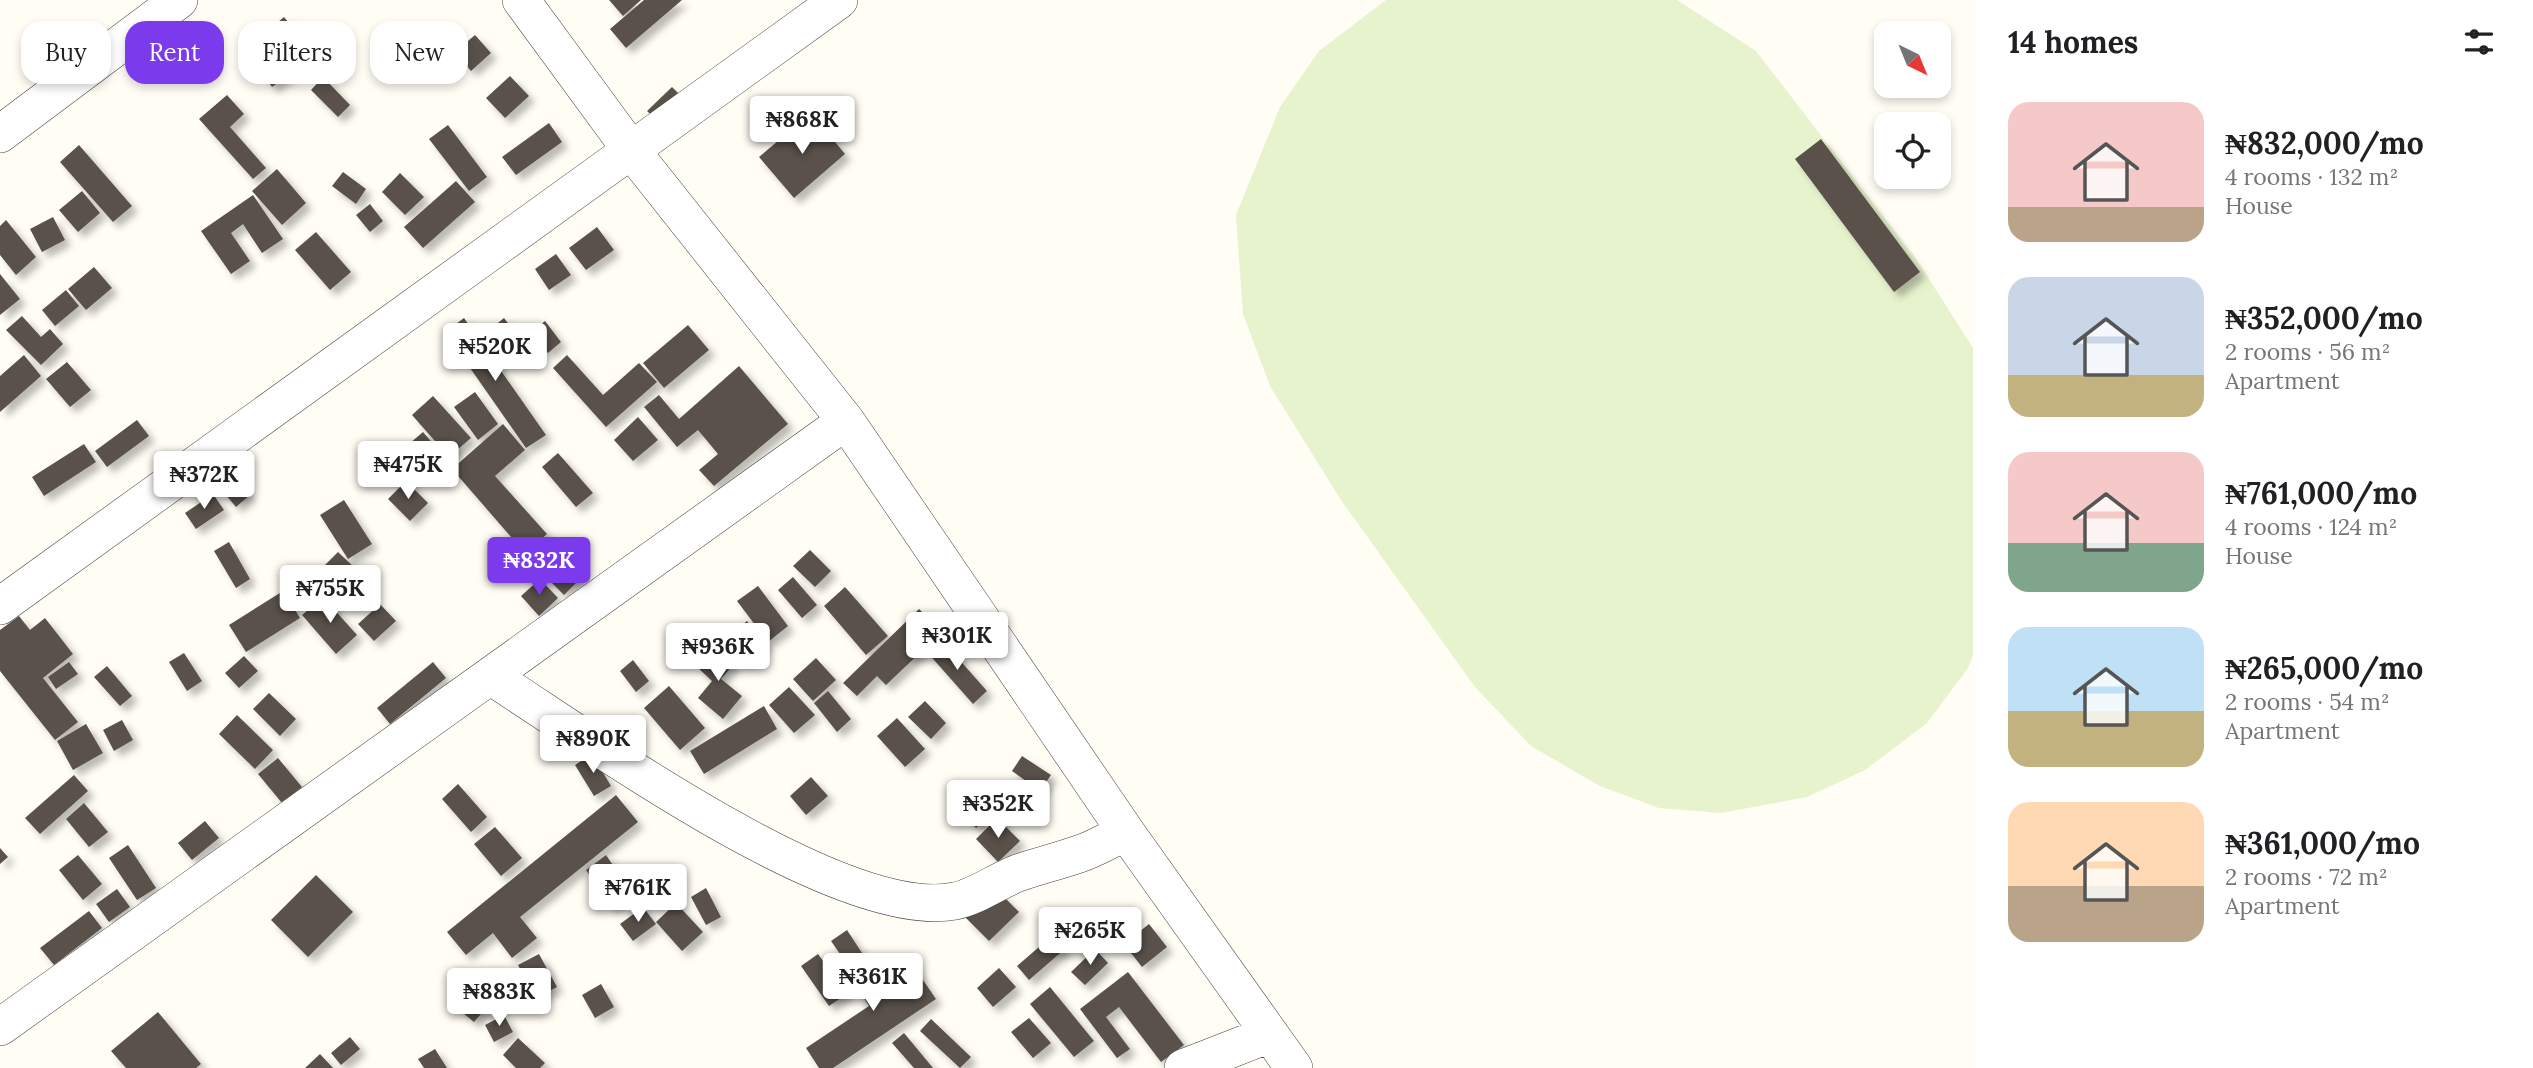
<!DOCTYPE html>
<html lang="en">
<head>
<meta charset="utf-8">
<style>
	body { margin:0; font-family:Lora,serif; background:#f2f2f2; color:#202124; height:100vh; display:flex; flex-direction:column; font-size:26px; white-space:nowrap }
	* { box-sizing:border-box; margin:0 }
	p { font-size:23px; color:#757577 }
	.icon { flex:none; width:38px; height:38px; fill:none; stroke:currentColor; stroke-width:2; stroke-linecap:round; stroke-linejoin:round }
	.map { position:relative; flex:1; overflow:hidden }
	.drawer { display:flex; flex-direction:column; background:#fff; width:560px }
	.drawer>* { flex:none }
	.guide { position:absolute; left:21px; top:21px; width:665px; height:63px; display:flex; gap:14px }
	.needle { width:46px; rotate:137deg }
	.buttons { position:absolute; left:1874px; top:21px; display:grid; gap:14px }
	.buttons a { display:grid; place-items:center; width:77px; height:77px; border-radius:14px; background:#fff; box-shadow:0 4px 10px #0003; font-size:35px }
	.price { position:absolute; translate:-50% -60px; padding:0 16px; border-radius:7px; background:#fff; color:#222; font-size:23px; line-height:46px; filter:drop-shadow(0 2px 4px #0008) }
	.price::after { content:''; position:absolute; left:50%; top:42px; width:21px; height:16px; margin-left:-10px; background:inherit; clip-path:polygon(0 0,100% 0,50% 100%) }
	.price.selected { background:#7c3aed; color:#fff }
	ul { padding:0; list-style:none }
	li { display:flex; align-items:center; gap:21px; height:175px; padding:0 35px }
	li span { display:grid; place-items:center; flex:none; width:196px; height:140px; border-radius:21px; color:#555 }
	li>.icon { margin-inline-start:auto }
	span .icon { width:84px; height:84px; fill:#fffc; stroke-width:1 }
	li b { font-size:30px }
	h2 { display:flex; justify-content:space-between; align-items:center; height:84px; padding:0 35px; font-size:30px }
	.pill { padding:0 24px; border-radius:21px; background:#fff; box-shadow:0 4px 10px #0003; font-size:24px; line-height:63px }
	.pill.selected { background:#7c3aed; color:#fff }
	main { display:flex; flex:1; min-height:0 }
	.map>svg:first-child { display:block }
	.pitch { fill:#e7f3cd }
	.building { fill:#5a514c; filter:url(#shadow) }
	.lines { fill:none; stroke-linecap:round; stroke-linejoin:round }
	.street-casing { stroke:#444; stroke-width:38 }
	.street { stroke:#fff; stroke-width:37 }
</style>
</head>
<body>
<main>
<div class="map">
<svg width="1973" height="1068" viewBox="0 0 1973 1068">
	<defs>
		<filter id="shadow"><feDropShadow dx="6" dy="6" stdDeviation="3.5" flood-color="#0004"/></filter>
	</defs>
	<rect width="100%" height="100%" fill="#fffdf4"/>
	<path class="pitch" d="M1386,0H1677L1756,51L1917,260L1973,348V655L1968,668L1927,723L1865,770L1807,797L1721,813L1659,808L1600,786L1531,746L1475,687L1341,500L1270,386L1243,314L1236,215L1280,107L1319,51Z"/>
	<path class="building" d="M609,0H641L623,16Z
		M644,0H682L626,48L610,29Z
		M284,17L311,49L298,60L271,28Z
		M418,27L439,52L426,63L405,39Z
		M475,35L491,53L471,71L455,52Z
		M258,38L269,53L251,65L241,50Z
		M278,54L292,73L272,87L259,68Z
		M510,76L529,96L505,118L486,98Z
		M323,77L350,105L338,117L311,90Z
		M672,87L690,105L666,129L647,111Z
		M227,95L244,114L230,127L266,168L253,179L199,119Z
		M811,113L845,154L794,198L759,157Z
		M549,123L562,142L516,175L502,157Z
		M448,125L487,177L469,191L429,139Z
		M1821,139L1920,272L1894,292L1795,159Z
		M79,145L132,206L113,222L60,162Z
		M277,169L306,203L282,225L252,191Z
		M343,172L366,189L356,204L332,186Z
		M400,173L424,197L405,215L382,192Z
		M456,181L475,202L423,248L404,227Z
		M82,191L100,213L78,232L59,210Z
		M253,195L283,239L262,253L243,224L231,233L250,261L231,274L201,231Z
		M370,204L383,221L370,232L356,215Z
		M53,217L65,240L42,252L30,229Z
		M6,220L36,257L16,275L0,255V226Z
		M597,227L614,250L586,270L569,248Z
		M316,232L351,272L330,290L295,250Z
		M556,254L571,275L549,290L535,269Z
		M94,267L112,288L86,310L68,289Z
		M0,274L20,299L0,315Z
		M66,290L79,306L55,326L42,310Z
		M22,316L41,337L50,329L63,344L41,365L6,330Z
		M464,318L546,435L526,448L445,332Z
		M504,318L524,344L509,355L489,330Z
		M545,321L561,342L548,353L531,332Z
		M688,325L709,350L664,388L643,363Z
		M24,355L41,376L0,412V376Z
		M567,355L603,395L639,363L657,382L606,427L553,368Z
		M67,362L91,390L70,407L46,379Z
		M739,366L788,424L714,486L699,470L718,454L698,430L677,447L644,407L659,395L679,419Z
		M475,392L498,424L478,440L454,407Z
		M433,396L471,438L449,457L412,415Z
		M638,417L658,440L633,461L614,440Z
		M137,420L149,436L107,467L95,451Z
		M503,424L525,450L495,476L547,534L525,553L452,469Z
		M423,432L447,460L427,476L403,449Z
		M84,444L96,462L44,496L32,477Z
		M558,453L593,493L576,507L542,467Z
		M235,478L250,495L236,507L221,489Z
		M406,481L428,503L410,521L388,499Z
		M213,494L224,510L196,529L185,513Z
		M344,500L372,544L348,559L320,515Z
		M229,542L250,579L236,588L214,551Z
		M553,547L582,577L564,595L534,565Z
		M810,550L831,571L815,587L793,566Z
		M338,552L357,570L330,597L311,579Z
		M793,577L817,605L802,618L778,590Z
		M540,579L558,598L539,616L521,596Z
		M758,586L788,626L768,642L737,601Z
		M845,587L888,636L866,655L824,606Z
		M283,591L300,618L246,652L229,625Z
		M323,597L357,635L336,654L302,615Z
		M380,604L396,621L374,641L358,624Z
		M919,609L942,632L886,685L877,676L857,696L843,683Z
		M19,616L30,630L45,618L73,654L43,678L78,722L55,740L0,671V630Z
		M747,621L765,645L742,663L724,639Z
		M941,639L987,691L973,704L927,652Z
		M713,646L734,664L721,679L742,696L723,719L698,698L712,681L696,666Z
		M184,653L202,681L187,691L169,662Z
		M244,656L258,671L239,688L225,673Z
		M816,658L836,680L813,701L793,679Z
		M633,660L649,681L636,692L620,671Z
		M69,662L78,674L56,689L48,677Z
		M433,662L446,678L390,724L377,708Z
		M107,666L132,696L120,706L94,677Z
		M669,686L705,728L680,750L644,708Z
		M789,687L815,715L794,733L769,705Z
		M828,691L851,719L837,732L814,703Z
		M269,693L296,719L280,736L253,709Z
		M925,701L946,723L931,739L908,717Z
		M764,706L777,729L704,774L690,751Z
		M237,715L273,750L255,769L219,734Z
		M897,718L925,749L905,767L877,736Z
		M122,720L133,740L114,751L103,730Z
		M86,724L103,753L73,770L57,741Z
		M592,754L611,786L594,796L575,765Z
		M1022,756L1051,775L1040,791L1012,771Z
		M278,758L302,787L282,803L258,774Z
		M74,775L88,791L40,834L25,818Z
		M811,777L828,796L806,815L790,796Z
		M997,782L1010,797L976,828L963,813Z
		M458,784L487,817L471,832L442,799Z
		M616,795L638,822L520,917L537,938L512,958L493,933L466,955L447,932Z
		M84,803L108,832L89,847L66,819Z
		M997,818L1020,841L998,862L976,839Z
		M205,821L219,838L192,860L178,843Z
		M495,827L522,858L501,876L474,844Z
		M128,845L156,888L137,900L109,858Z
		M0,848L8,857L0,864Z
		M78,855L102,884L83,900L59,870Z
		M606,855L632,893L611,907L586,870Z
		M316,875L353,912L308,957L271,920Z
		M706,888L721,917L706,925L691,897Z
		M995,888L1019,912L989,941L965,917Z
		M117,889L130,907L109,922L96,904Z
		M676,903L703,932L682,951L656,922Z
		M643,907L656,924L633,941L620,924Z
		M1086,910L1105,932L1084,951L1065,929Z
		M89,911L102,928L54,965L40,948Z
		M1149,924L1167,947L1142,967L1124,944Z
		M847,930L864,956L849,967L831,941Z
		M1054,934L1066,948L1029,980L1017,966Z
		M1095,949L1108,963L1085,985L1071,972Z
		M539,954L557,987L536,998L518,965Z
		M818,954L847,994L829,1006L801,966Z
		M907,957L936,999L833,1068H819L806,1048L869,1006L851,978L873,963L892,992L903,985L891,967Z
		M999,968L1016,987L993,1007L977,988Z
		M1128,972L1184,1045L1161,1062L1119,1007L1106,1017L1130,1049L1117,1058L1080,1009Z
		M601,984L614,1007L595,1018L582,995Z
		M1050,987L1094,1041L1074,1057L1030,1004Z
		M471,993L487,1007L474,1022L457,1008Z
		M158,1012L201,1064L196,1068H126L111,1051Z
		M504,1015L513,1032L494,1042L485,1025Z
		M1029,1018L1051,1043L1033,1058L1011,1032Z
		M931,1019L971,1057L960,1068L920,1031Z
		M904,1033L933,1068H914L892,1043Z
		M350,1037L360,1049L341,1065L331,1053Z
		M518,1038L545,1063L540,1068H516L503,1055Z
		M435,1049L447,1068H424L418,1059Z
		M320,1054L333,1068H305Z"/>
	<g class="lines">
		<defs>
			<path id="street" d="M521,0L631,150L846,421L1126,832L1294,1068
				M0,134L179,0
				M0,606L839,0
				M490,676C589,739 841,923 955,901C976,897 997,881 1018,873C1038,866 1059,861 1079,854C1095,849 1111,839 1126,832
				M0,1027L846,421
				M1183,1068L1270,1034"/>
		</defs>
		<use href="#street" class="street-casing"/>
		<use href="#street" class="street"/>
	</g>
</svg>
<div class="buttons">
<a><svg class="needle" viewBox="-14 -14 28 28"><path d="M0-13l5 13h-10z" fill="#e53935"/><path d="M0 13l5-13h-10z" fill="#757577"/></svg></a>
<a><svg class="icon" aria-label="locate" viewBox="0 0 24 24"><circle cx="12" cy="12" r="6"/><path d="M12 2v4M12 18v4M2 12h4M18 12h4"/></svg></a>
</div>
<b class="price" style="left:802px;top:156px">₦868K</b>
<b class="price" style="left:495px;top:383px">₦520K</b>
<b class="price" style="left:408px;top:501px">₦475K</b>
<b class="price" style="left:204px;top:511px">₦372K</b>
<b class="price selected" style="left:539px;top:597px">₦832K</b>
<b class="price" style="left:330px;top:625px">₦755K</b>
<b class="price" style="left:957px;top:672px">₦301K</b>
<b class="price" style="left:718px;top:683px">₦936K</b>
<b class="price" style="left:593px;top:775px">₦890K</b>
<b class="price" style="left:998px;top:840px">₦352K</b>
<b class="price" style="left:638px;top:924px">₦761K</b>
<b class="price" style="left:1090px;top:967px">₦265K</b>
<b class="price" style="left:873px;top:1013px">₦361K</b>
<b class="price" style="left:499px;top:1028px">₦883K</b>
<div class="guide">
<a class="pill">Buy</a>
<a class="pill selected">Rent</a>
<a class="pill">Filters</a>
<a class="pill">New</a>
</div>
</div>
<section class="drawer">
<h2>14 homes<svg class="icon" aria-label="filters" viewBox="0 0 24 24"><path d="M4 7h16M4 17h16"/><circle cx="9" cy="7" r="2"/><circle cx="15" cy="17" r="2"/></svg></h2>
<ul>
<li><span style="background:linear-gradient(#f6c9c9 75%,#b9a48a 0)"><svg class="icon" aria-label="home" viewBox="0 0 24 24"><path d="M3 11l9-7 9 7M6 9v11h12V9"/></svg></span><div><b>₦832,000/mo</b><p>4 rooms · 132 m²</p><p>House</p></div></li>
<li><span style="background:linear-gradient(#c9d6e8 70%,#c2b280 0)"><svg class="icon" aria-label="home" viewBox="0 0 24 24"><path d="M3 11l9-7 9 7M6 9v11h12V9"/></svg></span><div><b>₦352,000/mo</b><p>2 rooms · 56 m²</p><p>Apartment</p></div></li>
<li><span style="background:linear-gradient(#f6c9c9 65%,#7fa58c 0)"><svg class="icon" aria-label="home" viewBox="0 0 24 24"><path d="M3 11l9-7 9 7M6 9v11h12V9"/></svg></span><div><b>₦761,000/mo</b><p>4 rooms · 124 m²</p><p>House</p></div></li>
<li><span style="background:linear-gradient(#bfe0f5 60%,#c2b280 0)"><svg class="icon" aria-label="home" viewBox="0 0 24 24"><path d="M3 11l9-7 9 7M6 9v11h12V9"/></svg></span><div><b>₦265,000/mo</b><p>2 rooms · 54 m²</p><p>Apartment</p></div></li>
<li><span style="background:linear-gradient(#ffd9b3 60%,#b9a48a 0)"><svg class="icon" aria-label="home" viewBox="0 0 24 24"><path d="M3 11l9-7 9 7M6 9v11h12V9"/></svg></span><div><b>₦361,000/mo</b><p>2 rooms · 72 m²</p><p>Apartment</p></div></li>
</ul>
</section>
</main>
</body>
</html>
